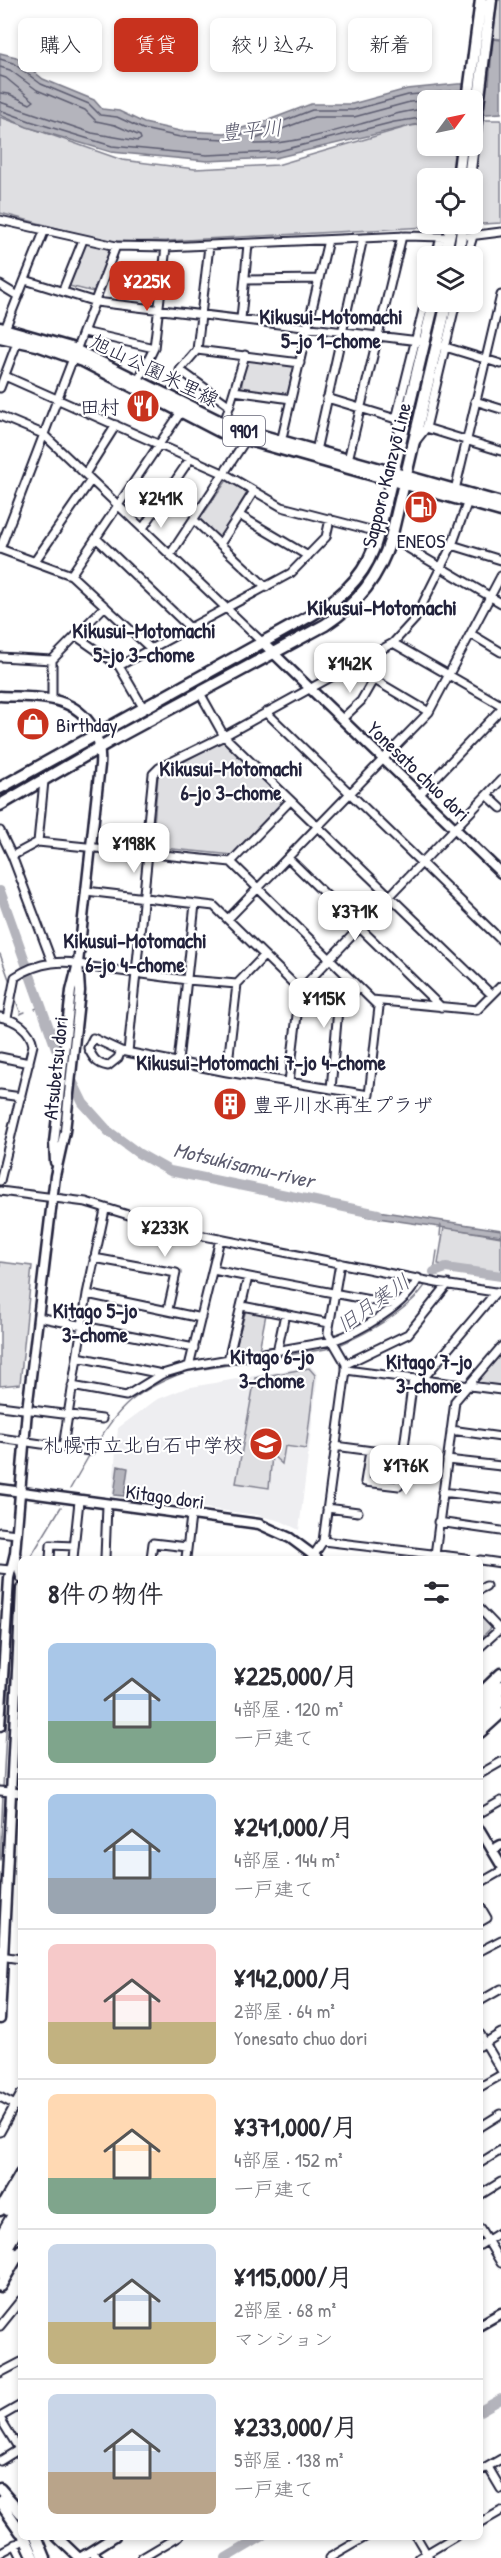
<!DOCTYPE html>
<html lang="ja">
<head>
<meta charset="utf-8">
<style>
	body { margin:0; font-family:"Patrick Hand","Klee One",sans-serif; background:#f2f2f3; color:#2b2b33; height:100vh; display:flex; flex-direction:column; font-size:22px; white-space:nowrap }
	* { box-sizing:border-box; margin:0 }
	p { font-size:20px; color:#7c7c81 }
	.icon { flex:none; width:33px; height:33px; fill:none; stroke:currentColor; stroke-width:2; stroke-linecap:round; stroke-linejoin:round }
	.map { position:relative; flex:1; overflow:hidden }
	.side { position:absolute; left:18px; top:1556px; width:465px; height:984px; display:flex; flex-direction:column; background:#fff; border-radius:9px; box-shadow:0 3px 9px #0003 }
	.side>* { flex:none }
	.top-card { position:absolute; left:18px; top:18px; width:465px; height:54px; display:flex; gap:12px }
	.needle { width:39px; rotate:57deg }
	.fabs { position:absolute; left:417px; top:90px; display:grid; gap:12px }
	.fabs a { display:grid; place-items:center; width:66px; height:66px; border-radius:9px; background:#fff; box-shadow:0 3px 9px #0003; font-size:30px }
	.price { position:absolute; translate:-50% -51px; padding:0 14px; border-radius:12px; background:#fff; color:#222; font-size:20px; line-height:39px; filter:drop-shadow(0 2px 3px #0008) }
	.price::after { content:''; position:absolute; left:50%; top:36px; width:18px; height:14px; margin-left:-9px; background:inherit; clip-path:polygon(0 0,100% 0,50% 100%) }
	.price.selected { background:#c8321e; color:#fff }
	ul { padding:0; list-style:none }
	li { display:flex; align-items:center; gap:18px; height:150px; padding:0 30px }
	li+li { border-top:2px solid #e1e1e2 }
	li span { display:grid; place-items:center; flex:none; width:168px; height:120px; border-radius:9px; color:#555 }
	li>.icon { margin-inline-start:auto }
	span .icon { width:72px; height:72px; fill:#fffc; stroke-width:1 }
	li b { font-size:26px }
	h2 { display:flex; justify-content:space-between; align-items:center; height:72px; padding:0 30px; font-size:26px }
	.chip { padding:0 21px; border-radius:9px; background:#fff; box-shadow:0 3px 9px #0003; font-size:21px; line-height:54px }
	.chip.selected { background:#c8321e; color:#fff }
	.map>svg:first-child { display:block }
	.built { fill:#eeeef1 }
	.green { fill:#dfdfe2; stroke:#80808e; stroke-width:1.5; fill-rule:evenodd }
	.water { fill:#b4b4bc; stroke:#7a7a88; stroke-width:1.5 }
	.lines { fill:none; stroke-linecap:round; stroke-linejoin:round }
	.shore { stroke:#5c5c6f; stroke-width:1.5 }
	.stream { stroke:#7a7a88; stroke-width:1.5 }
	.river { stroke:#b4b4bc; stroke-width:10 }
	.minor-casing { stroke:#22223b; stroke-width:11 }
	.tertiary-casing { stroke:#22223b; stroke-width:13 }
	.primary-casing { stroke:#22223b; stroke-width:15 }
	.trunk-casing { stroke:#22223b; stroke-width:15 }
	.motorway-casing { stroke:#22223b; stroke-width:16 }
	.minor { stroke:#fff; stroke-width:7 }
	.tertiary { stroke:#fff; stroke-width:8 }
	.primary { stroke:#fff; stroke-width:10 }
	.trunk { stroke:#fff; stroke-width:10 }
	.motorway { stroke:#fff; stroke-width:12 }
	.labels { text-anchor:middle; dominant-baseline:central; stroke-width:4.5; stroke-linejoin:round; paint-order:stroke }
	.shield { fill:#fff; stroke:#646476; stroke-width:1.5 }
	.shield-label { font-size:18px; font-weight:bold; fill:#22223b }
	.street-label { font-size:20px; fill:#22223b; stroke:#fff }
	.poi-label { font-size:20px; fill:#22223b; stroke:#fff; text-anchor:end }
	.water-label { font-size:21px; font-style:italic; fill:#5c5c6f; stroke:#fff }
	.neighbourhood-label { font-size:21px; font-weight:bold; fill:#22223b; stroke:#fff }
	.quarter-label { font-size:22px; font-weight:bold; fill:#22223b; stroke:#fff }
</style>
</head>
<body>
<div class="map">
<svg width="501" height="2558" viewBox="0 0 501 2558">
	<rect width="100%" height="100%" fill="#fff"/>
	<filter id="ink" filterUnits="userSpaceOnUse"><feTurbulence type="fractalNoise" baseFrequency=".0167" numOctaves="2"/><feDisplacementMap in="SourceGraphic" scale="12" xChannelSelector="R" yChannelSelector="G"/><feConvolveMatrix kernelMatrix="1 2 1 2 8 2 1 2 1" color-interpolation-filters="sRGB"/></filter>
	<g filter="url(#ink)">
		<path class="built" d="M310,1366L318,1374L299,1530L281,1521L257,1515L112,1496L118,1428L156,1400L186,1388Z"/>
		<path class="green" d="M496,0H501V39L492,38Z
			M0,117L122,160L195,169L277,165L410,126L427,124L428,146H472L473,120H501V223L167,241L110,242L0,213ZM428,178H472V224H428Z
			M85,242L111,250L94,292L69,286Z
			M248,359L293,364L295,367L288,393L286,395L241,389L246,361Z
			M227,480L250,493L222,539H219L200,519Z
			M223,740L280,797L281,803L233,855L152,847L158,776Z
			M444,1227L501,1237V1274L438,1264Z
			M0,1262L32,1266L20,1384L0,1386Z
			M246,1310L266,1314L259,1350L235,1354L234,1351Z
			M496,1357H501V1387L478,1384L476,1380Z
			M309,1368L315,1375L306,1449L285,1446L282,1464L272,1455L269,1488L236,1483L255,1378Z
			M480,1612L493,1626L480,1639Z"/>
		<path class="water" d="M493,39L501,40V113L473,115L472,100H428L427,122L275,158L207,161L111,152L27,127L0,115V53L16,57L43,79L94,100L102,109L119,111L144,123L180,131L225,133L266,121L311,104H352L407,89L458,84H489Z
			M365,1209L501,1230V1236L364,1216Z
			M118,1466L128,1468L124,1496L114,1495Z"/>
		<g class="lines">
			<path class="shore" d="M0,59L13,63L41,84L89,104L100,115L117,117L143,129L180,137L226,139L268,127L312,110H353L408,95L463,90
				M0,67L10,70L37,90L85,110L96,121L115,125L140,136L141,139L138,141L92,133L0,102
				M0,76L6,78L34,101L30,104L9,94L0,93
				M428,109C406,110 385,117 364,123C329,133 292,144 255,144L253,142L255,139L314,117H354L410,102L462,97
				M0,110L30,121L112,146L207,155L275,152L394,122L428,117"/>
			<path class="stream" d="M0,954L11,985
				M14,995L21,1014
				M35,1009L41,1006
				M20,1014L25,1012
				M440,1236L441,1225
				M430,1278L434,1272L437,1251
				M339,1345C366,1334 413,1308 427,1282
				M93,1450C118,1406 137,1390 185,1372L332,1348
				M70,1489L90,1454
				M30,1558L61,1507
				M3,1788L13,1598
				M0,1860L3,1795"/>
			<path class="river" d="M0,891L56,1048L83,1103L108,1131L138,1153L170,1171L378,1214
				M434,1272L446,1268L501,1276
				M480,2411L501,2399
				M226,2558L263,2536"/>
			<defs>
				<path id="minor" d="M0,220L116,246L166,247L406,236L444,237
					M469,236L501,232
					M209,246L197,350L300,363
					M436,256L441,237
					M467,256L473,236
					M25,280L96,302L419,341
					M245,280L319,279
					M0,285L18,296
					M63,290L83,240
					M241,319L248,244
					M5,329L44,232
					M84,332L154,348
					M442,346L501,364
					M197,350L180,370L230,406
					M5,376L225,474L282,507L378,532
					M138,381L154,348L166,247
					M0,388L18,340
					M234,391L291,399
					M327,398L396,419
					M475,401L501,409
					M0,416L43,434L263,643
					M223,427L245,355
					M426,428L501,451
					M400,437L396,419L428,290
					M281,442L328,240
					M415,442L426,428L456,302
					M316,451L363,238
					M348,460L402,236
					M85,474L116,425
					M455,490L501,295
					M239,515L254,491
					M194,520L266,587
					M143,528L190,459
					M96,538L189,627
					M391,538L501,603
					M220,544L239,515L308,556
					M452,545L501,560
					M0,549L116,246
					M0,549L71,575L150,648
					M170,555L247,438
					M35,561L91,480
					M71,575L181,412
					M471,634L501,652
					M76,636L119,666L144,709
					M393,643L501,705
					M0,657L52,660
					M119,666L291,573L326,537L330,519
					M351,666L429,712
					M200,693L224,736L492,995
					M52,699V660L105,606
					M266,712L501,940
					M342,719L361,701L373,680
					M44,781L38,842L231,862L379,1007L369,1095L227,1072L121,1051L93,1038L88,1048C93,1058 96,1064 108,1066L118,1058L121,1051
					M419,795L501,709
					M487,795L501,808
					M0,831L12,856L52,962
					M145,852L153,774L159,768L224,736L393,643L415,619L452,545L468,501
					M12,856L38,842
					M288,858L441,1007
					M231,862L290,801
					M86,891L214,906L300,990
					M228,919L429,712L501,576
					M372,1000L477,1010L501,986
					M0,1017C16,1020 30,1029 33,1045L0,1181
					M7,1018L15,977C38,962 65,958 91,967L187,980L237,984L264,956
					M128,1052L148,853
					M0,1057L29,1063
					M178,1062L195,904
					M227,1072L237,984
					M289,1082L300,990L501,780
					M331,1089L338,1009L359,988
					M0,1094L21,1097
					M0,1191L86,1202L184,1232L437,1283L501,1293
					M94,1258L176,1273L168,1309
					M213,1270L396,1305
					M87,1294L201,1318
					M242,1306L329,1323
					M38,1317L194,1348
					M277,1352L285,1314
					M78,1357L162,1374
					M228,1360L248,1277
					M346,1364L408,1334L448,1284
					M189,1366L220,1239
					M346,1370L501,1390
					M422,1380L496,1292
					M72,1386L126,1396L162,1374L189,1366L332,1341C358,1332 408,1305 418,1278
					M0,1406L102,1419
					M451,1430L501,1437
					M0,1438L90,1451
					M335,1446L403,1455L413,1379
					M63,1447L87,1294L105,1210
					M370,1451L365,1482L399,1486L403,1455
					M447,1460L501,1466
					M442,1492L501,1499
					M327,1508L358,1512
					M438,1522L501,1531
					M0,1532L17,1534
					M323,1541L465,1558
					M435,1555L455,1401L501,1347
					M50,1558L51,1545L74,1546
					M73,1558L79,1501
					M105,1558L107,1505
					M151,1558L153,1543L187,1547
					M186,1558L191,1516
					M312,1558L323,1541L346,1370V1364L328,1333L340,1263
					M480,1560L501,1563
					M0,1569L10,1570
					M480,1589L486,1586
					M480,1609L501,1631
					M480,1647L501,1628
					M480,1774L501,1762
					M0,1791L21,1793
					M480,1813L501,1801
					M480,1883L501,1871
					M480,1906L487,1918L480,1922
					M480,1951L501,1940
					M0,1956L21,1959
					M480,2001L501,1989
					M480,2034L501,2070
					M480,2046L501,2033
					M480,2087L501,2075
					M0,2097L21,2108
					M480,2127L501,2114
					M0,2132L21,2094
					M480,2163L501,2150
					M480,2195L501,2182
					M480,2228L501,2263
					M480,2245L501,2232
					M0,2326L21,2300
					M0,2373L21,2362
					M0,2417L21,2405
					M0,2418L19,2449
					M0,2461L21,2448
					M488,2467L501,2489
					M480,2471L501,2459
					M480,2523L501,2511
					M416,2536L429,2558
					M15,2544L22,2558
					M91,2552L99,2558
					M0,2553L26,2539
					M142,2558L179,2536
					M329,2558L367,2536
					M419,2558L456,2536"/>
				<path id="tertiary" d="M263,643L501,873
					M0,696C35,698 73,693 93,728C99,740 101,752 100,765L78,963L71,991L54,1143L55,1162
					M0,1489L259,1524L290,1538L317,1558
					M15,1553L21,1577
					M0,1726L9,1578L15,1553L27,1410L55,1176L65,1131L80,991L78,963
					M480,1830L501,1865
					M492,1850L501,1845
					M0,2019L21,1589
					M480,2325L501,2313
					M56,2536L79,2558
					M80,2558L115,2536"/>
				<path id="primary" d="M468,100L481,0
					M458,178L462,146
					M469,178L491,0
					M445,256L452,224
					M458,256L463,224
					M0,328L71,348L231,427L501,503
					M0,337L37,345L85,362L221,432L501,511
					M0,788L310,616C337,600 361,581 373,550C377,540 379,529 382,519L434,302
					M0,805L114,739L325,625C359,603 379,576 391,538L447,302
					M0,2489L21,2513
					M0,2502L21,2532
					M24,2536L34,2558
					M36,2536L45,2558"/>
				<path id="trunk" d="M480,1694L501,1674
					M480,1732L501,1713
					M0,2210L21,2174
					M0,2286L21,2250"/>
				<path id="motorway" d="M480,1707L501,1687
					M480,1720L501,1700
					M8,2209L21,2188
					M0,2239L21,2203
					M0,2258L21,2221
					M0,2271L11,2253"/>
			</defs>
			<use href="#minor" class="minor-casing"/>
			<use href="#tertiary" class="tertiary-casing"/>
			<use href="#primary" class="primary-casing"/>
			<use href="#trunk" class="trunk-casing"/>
			<use href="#motorway" class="motorway-casing"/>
			<use href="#minor" class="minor"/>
			<use href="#tertiary" class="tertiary"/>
			<use href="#primary" class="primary"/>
			<use href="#trunk" class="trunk"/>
			<use href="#motorway" class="motorway"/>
		</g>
	</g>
	<defs>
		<symbol id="restaurant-disc" viewBox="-11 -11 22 22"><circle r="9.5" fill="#c8321e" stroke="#fff"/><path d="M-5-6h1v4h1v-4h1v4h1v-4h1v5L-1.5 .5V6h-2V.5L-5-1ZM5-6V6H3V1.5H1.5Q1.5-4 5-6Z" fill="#fff"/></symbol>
		<symbol id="fuel-disc" viewBox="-11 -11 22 22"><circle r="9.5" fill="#c8321e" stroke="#fff"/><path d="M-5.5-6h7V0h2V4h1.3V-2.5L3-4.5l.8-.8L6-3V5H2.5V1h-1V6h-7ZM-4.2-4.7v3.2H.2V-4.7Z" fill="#fff"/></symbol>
		<symbol id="shop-disc" viewBox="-11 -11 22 22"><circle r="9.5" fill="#c8321e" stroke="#fff"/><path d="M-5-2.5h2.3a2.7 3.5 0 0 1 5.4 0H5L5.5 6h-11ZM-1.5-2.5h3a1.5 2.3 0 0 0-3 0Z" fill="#fff"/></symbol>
		<symbol id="building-disc" viewBox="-11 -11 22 22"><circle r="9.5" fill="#c8321e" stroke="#fff"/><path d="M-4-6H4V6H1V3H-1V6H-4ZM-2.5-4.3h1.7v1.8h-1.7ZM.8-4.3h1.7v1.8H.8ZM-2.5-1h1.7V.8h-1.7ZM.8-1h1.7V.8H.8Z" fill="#fff"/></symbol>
		<symbol id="school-disc" viewBox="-11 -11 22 22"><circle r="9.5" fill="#c8321e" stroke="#fff"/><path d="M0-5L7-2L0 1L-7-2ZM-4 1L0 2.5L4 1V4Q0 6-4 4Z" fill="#fff"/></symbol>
	</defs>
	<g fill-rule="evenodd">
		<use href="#restaurant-disc" x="124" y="387" width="38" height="38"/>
		<use href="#fuel-disc" x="402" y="488" width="38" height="38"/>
		<use href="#shop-disc" x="14" y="705" width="38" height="38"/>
		<use href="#building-disc" x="211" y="1085" width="38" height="38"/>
		<use href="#school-disc" x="247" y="1425" width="38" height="38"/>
	</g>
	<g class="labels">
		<rect class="shield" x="223" y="416" width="42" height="30" rx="4.5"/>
		<g class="shield-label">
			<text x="244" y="431">9901</text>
		</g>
		<g class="street-label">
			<text transform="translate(155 370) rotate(26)">旭山公園米里線</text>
			<text transform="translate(386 475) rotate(-76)">Sapporo Kanzyō Line</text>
			<text transform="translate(419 771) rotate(44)">Yonesato chuo dori</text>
			<text transform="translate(55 1068) rotate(-84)">Atsubetsu dori</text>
			<text transform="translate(165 1496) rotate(8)">Kitago dori</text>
		</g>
		<g class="poi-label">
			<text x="120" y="406">田村</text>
			<text x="421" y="540" text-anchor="middle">ENEOS</text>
			<text x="56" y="724" text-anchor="start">Birthday</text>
			<text x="253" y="1104" text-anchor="start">豊平川水再生プラザ</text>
			<text x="243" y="1444">札幌市立北白石中学校</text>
		</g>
		<g class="water-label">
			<text transform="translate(251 130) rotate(-5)">豊平川</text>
			<text transform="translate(244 1165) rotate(13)">Motsukisamu-river</text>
			<text transform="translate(373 1303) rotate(-35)">旧月寒川</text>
		</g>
		<g class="neighbourhood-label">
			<text x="331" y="316">Kikusui-Motomachi<tspan x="331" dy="24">5-jo 1-chome</tspan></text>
			<text x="144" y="630">Kikusui-Motomachi<tspan x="144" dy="24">5-jo 3-chome</tspan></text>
			<text x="231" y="768">Kikusui-Motomachi<tspan x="231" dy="24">6-jo 3-chome</tspan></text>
			<text x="135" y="940">Kikusui-Motomachi<tspan x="135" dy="24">6-jo 4-chome</tspan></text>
			<text x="261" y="1062">Kikusui-Motomachi 7-jo 4-chome</text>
			<text x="95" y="1310">Kitago 5-jo<tspan x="95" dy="24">3-chome</tspan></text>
			<text x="272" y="1356">Kitago 6-jo<tspan x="272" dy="24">3-chome</tspan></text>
			<text x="429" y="1361">Kitago 7-jo<tspan x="429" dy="24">3-chome</tspan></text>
		</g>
		<g class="quarter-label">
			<text x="382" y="607">Kikusui-Motomachi</text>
		</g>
	</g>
</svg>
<div class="fabs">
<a><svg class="needle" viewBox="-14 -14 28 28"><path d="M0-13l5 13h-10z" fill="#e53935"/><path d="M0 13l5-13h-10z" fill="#7c7c81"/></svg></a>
<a><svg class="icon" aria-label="locate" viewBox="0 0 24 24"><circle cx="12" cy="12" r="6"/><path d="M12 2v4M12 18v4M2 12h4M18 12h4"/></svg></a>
<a><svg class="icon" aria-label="layers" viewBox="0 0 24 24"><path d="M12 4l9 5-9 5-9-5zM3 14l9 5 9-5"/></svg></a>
</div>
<b class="price selected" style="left:147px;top:312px">¥225K</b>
<b class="price" style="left:161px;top:529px">¥241K</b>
<b class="price" style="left:350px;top:694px">¥142K</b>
<b class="price" style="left:134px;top:874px">¥198K</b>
<b class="price" style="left:355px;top:942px">¥371K</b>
<b class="price" style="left:324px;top:1029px">¥115K</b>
<b class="price" style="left:165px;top:1258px">¥233K</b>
<b class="price" style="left:406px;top:1496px">¥176K</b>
<div class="top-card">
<a class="chip">購入</a>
<a class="chip selected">賃貸</a>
<a class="chip">絞り込み</a>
<a class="chip">新着</a>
</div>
<section class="side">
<h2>8件の物件<svg class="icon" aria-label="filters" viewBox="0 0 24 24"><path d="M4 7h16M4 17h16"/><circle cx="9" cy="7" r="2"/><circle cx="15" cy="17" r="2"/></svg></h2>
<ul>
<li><span style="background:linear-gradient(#a9c7e8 65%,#7fa58c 0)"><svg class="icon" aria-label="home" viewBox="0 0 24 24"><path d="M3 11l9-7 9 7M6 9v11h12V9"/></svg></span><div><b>¥225,000/月</b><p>4部屋 · 120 m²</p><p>一戸建て</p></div></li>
<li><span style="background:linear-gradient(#a9c7e8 70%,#9aa5b1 0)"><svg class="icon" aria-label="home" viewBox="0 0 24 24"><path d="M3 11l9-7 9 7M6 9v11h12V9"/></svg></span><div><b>¥241,000/月</b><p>4部屋 · 144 m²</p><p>一戸建て</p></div></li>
<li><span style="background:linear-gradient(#f6c9c9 65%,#c2b280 0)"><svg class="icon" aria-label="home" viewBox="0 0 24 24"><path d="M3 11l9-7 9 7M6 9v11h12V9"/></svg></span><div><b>¥142,000/月</b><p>2部屋 · 64 m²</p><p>Yonesato chuo dori</p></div></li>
<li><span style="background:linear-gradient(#ffd9b3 70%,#7fa58c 0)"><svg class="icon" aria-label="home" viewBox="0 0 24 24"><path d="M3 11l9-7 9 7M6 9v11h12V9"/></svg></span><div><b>¥371,000/月</b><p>4部屋 · 152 m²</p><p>一戸建て</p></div></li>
<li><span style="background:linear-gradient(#c9d6e8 65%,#c2b280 0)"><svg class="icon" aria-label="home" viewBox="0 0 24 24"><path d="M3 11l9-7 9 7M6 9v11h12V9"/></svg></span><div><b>¥115,000/月</b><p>2部屋 · 68 m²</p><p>マンション</p></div></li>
<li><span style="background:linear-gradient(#c9d6e8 65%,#b9a48a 0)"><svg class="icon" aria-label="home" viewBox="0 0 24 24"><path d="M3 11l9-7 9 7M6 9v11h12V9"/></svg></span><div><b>¥233,000/月</b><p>5部屋 · 138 m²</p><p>一戸建て</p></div></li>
</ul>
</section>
</div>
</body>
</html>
